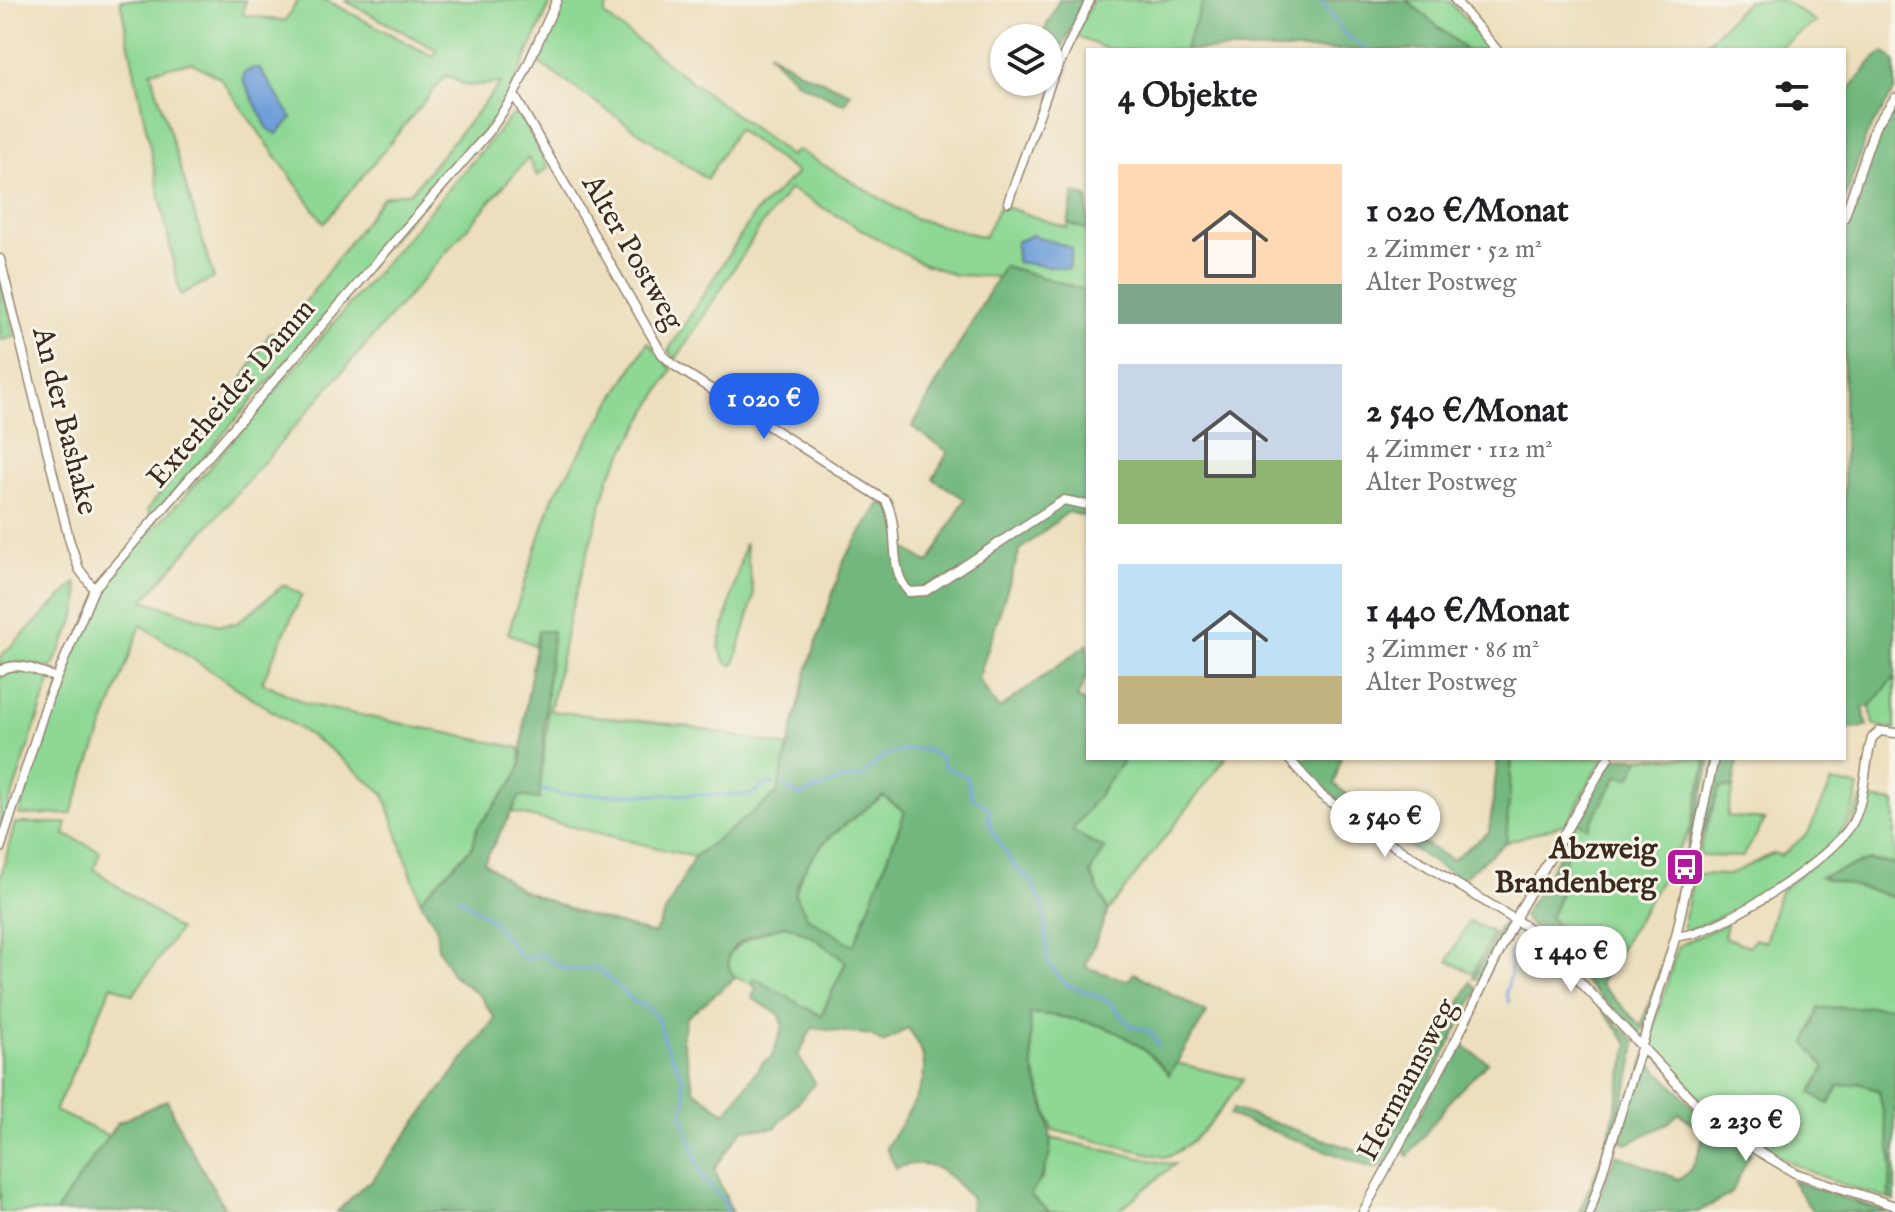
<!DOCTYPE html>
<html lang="de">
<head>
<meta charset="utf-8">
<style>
	body { margin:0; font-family:"IM FELL English",serif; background:#f2f2f2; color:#202124; height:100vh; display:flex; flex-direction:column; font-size:30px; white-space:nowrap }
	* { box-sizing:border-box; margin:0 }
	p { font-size:26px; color:#757577 }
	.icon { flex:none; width:44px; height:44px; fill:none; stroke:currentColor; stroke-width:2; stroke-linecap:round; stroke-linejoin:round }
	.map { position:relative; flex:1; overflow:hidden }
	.side { position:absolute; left:1086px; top:48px; width:760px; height:712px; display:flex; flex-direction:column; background:#fff; border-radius:0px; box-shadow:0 2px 6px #0004 }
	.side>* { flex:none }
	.controls { position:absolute; left:990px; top:24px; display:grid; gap:16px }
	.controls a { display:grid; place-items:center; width:72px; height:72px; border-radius:50%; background:#fff; box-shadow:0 2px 6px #0004; font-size:40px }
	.price { position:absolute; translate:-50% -68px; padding:0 18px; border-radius:28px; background:#fff; color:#222; font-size:26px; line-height:52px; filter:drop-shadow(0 2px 4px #0008) }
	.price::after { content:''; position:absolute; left:50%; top:48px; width:24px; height:18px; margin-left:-12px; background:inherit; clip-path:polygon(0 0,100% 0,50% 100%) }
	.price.on { background:#2563eb; color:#fff }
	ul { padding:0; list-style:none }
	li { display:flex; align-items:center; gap:24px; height:200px; padding:0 32px }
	li span { display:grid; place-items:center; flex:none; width:224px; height:160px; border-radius:0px; color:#555 }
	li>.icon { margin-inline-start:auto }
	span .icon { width:96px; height:96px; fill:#fffc; stroke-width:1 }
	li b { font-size:34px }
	h2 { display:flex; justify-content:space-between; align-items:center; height:96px; padding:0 32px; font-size:34px }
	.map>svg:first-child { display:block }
	.green { fill:#8ed894; stroke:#648159; stroke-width:2; fill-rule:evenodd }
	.forest { fill:#72b87e; stroke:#56714e; stroke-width:2; fill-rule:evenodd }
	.water { fill:#6f9fd9; stroke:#55647c; stroke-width:2 }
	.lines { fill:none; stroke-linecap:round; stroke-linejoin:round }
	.stream { stroke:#6f9fd9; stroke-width:3 }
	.minor-casing { stroke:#94846e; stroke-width:11 }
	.minor { stroke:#fff; stroke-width:8 }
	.labels { text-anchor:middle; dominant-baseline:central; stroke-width:6; stroke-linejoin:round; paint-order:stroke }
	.street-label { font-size:30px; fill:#3b2a1e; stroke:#f7f3e8 }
	.poi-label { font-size:30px; font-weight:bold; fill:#3b2a1e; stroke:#f7f3e8; text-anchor:end }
</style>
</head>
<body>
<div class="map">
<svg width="1895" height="1212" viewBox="0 0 1895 1212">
	<rect width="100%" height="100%" fill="#f7f3e8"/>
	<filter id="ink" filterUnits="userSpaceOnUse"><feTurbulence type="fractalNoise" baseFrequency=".0125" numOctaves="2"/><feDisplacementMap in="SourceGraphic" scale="16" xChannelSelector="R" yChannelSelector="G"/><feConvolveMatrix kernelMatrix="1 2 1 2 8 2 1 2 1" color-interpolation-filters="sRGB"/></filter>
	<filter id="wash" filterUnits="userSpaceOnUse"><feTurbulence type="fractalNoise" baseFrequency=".006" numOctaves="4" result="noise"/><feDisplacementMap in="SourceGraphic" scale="32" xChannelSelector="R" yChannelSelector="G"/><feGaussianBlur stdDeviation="1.8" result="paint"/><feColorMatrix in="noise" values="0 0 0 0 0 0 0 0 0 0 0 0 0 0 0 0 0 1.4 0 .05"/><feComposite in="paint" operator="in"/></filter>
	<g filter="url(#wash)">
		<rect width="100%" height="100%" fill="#eddfbd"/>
		<path class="green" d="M120,0H245L243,15L285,21L298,0H326L434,57L437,50L344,0H552L506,101L485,130L152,517L147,510L218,421L270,333L283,332L383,197L411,192L501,83L466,86L446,75L324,223L220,78L191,62L151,71L214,278L180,295ZM259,68L287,113L268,129L244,81Z
			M563,0H610L604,15L790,156L798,150L914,218L984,237L1000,205L1067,228L1068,223L1088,230V291L1005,266L999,277L955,275L919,262L790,189L761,226L676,359L668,351L755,213L797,173L737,129L707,179L536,61Z
			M1093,0H1204L1184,50H1110L1075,36Z
			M1406,0H1449L1491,50H1466Z
			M1748,0H1783L1816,22L1775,50H1700Z
			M512,115L521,117L548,168L537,176L528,158L144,600L219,625L237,623L284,585L302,595L262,682L307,704L520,748L521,766L513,782L477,828L473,846L420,900L384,794L327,747L141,625L71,814L19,815C43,741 63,663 100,595C120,557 155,527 184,497Z
			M0,276L15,337L0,340Z
			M648,342L672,370L610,475L570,614L550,711L687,726L788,747L777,794L694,857L512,812L520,795L538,799L548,721L538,631L536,646L508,633L553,497Z
			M745,543L754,596L734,665L726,663L719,647Z
			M76,583C87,609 62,643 52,668L21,662L0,665V657Z
			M7,670L33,672L51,679L0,832V674Z
			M1895,677V730L1873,725L1870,706Z
			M1125,758H1226L1108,911L1072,831Z
			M1512,758H1608L1594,773L1568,823L1506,842Z
			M1640,758H1703L1706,762L1690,830L1604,977L1550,918L1564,885L1566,844L1577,821L1588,827L1618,776L1630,778Z
			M1832,782L1859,787C1856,799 1854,811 1848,822C1821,867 1734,912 1686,931L1683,926L1693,878L1697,874L1729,875L1774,853L1781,856L1808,833Z
			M1720,787L1733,788L1727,816L1765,820L1743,857L1702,856L1699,851Z
			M883,796L905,812L854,947L807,917L795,894C807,846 846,824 883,796Z
			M1862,798L1895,802V864L1869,860L1822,877L1895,897V1006L1819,1008L1825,1068L1811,1092L1829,1104L1839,1086L1859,1083L1879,1091L1892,1159L1889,1199C1777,1167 1731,1133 1650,1049L1649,1043L1678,946L1727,923L1724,937L1749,946L1755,939L1765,942L1780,891L1847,835Z
			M15,823H67L64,834L100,851L94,869L179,930L133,995L112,985L55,1111L109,1136L56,1212H0V879Z
			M1469,921L1493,933L1473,973L1448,961Z
			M787,925L813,937L846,962L821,1016L755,979L752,984C686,962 758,932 787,925Z
			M1029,1013C1086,1018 1132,1028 1169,1074L1176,1063L1243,1079C1226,1103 1193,1152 1163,1157L1053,1130L1033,1067Z
			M1051,1138L1164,1163L1175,1164L1117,1212H1050L1030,1195L1043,1177Z"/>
		<path class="forest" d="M1059,0H1086L1051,69L1048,68V38H1041Z
			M1204,0H1406L1466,50H1184Z
			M768,52L803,73L851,93L844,104L797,82Z
			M1884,52L1895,61V90L1866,136L1844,203V96L1874,59Z
			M1895,102V677L1870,706L1863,707L1867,727L1844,730V229L1875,135Z
			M1074,193L1088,198V230L1068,223Z
			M1004,266L1088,291V521L1084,516L1068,512L1020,550L978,679L999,709L1088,644V673L1077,698L1088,704V758H1125L1072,831L1105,849L1090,873L1108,911L1085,967L1128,981L1134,973L1207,1013L1169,1075C1132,1028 1087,1018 1030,1013C1031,1031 1030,1052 1034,1070C1047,1121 1066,1146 1030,1195L1050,1212H970L971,1198C947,1173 932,1155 896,1168L886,1148C910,1106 945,1073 908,1028L883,1043L871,1035L812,1028L798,1056L815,1083L775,1128L743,1129L714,1169L732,1212H337L366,1183H370L495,1018L480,996L452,974L438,948L436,927L420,900L473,846L477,828L513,782L521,766L525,712L538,631H553C545,688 545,743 539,799L520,796L484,862L519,889L580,913L654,934L694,857L777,794L807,671L844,560L881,502L896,510L902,546L929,563L965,499L933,479L948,452L912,427ZM883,796L905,812L854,946L807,917L795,894C806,847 846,824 883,796ZM787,925L813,937L846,962L821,1016L754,978L752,984L756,988L752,998L780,1015L783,1026L772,1057L763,1062L726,1113L694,1090L682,1039L686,1018L735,978C710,944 760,932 787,925Z
			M1294,758H1341L1334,784L1363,807L1452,860L1489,832L1498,758H1512L1506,842L1460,880L1326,792Z
			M1609,758H1640L1630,778L1617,776L1588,828L1577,821Z
			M1703,758H1711L1688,858H1685L1706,762Z
			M1717,758H1738L1733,788L1720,787L1697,846Z
			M1566,844L1564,885L1550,918L1604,977L1600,984L1641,1026L1670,943L1644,1030L1638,1033L1555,953L1523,917Z
			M1869,860L1895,864V897L1820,877Z
			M1508,920L1510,924L1482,980L1473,978L1499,928Z
			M1471,982L1478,990L1387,1164L1372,1168L1229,1115L1233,1109L1380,1158Z
			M1895,1006V1201L1889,1199L1892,1159L1879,1091L1859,1083L1839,1086L1829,1104L1811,1093L1825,1068L1806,1043L1819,1008Z
			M1601,1009L1635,1041C1638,1071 1597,1177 1586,1212H1579L1607,1146L1629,1044Z
			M1458,1043L1488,1062L1453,1097L1408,1156L1402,1148Z
			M1645,1057L1703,1117L1751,1152L1731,1194L1698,1212H1593L1616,1154L1678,1179C1696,1171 1699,1151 1704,1133L1679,1113L1667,1124L1627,1144L1620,1141Z
			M167,1100L183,1135L227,1212H56L117,1123Z
			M1792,1181L1888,1212H1890H1813Z"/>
		<path class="water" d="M254,68H259L292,118L277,134L268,129L243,80L244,73Z
			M1032,235L1072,248L1069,269L1017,262L1016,242Z"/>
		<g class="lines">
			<path class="stream" d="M1322,1L1345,35L1368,50
				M782,786L800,796L843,779L861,777L885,755L912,749L926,750L941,758L944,766L966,776L972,798L990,808L988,819L993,832L1015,868L1031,880L1044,908L1048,961L1056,974L1066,984L1108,1001L1131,1026L1149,1031L1159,1045
				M541,790L561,794L750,795L768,783L774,784
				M459,897L494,922L519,955L527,960L540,954L567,970L598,968L634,1002L649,1008L660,1023L664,1042L682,1076L686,1098L682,1114L703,1179L726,1203L727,1212
				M1509,1002L1506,992L1511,974L1509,953L1517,946"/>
		</g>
	</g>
	<g filter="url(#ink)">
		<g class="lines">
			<defs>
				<path id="minor" d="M1455,0L1497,50
					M514,95L662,354L675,366L886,501C901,531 887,569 909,592L926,591L1064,500L1088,505
					M1008,202L1051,82L1090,0
					M1844,218L1875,127L1895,98
					M0,259L69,539L79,569L94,589
					M0,671C17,660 39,671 56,678
					M1288,758L1322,796L1393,845L1530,929L1698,1106L1736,1138L1795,1173L1895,1206
					M0,849L49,696L94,589L489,132L514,95L557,0
					M1676,936C1716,937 1835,857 1853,822C1866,796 1864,765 1872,738L1880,731L1895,733
					M1363,1212L1454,1044L1521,908L1608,758
					M1590,1212L1676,936L1714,758"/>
			</defs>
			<use href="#minor" class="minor-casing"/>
			<use href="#minor" class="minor"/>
		</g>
	</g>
	<defs>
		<symbol id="bus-square" viewBox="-11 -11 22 22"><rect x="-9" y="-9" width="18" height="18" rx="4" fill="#b5179e" stroke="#f7f3e8"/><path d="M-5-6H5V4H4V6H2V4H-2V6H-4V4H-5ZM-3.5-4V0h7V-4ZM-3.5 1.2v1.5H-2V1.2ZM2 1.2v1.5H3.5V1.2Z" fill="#fff"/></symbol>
	</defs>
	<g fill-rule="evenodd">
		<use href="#bus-square" x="1663" y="845" width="44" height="44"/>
	</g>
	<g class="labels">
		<g class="street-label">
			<text transform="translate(632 253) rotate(60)">Alter Postweg</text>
			<text transform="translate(232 394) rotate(-49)">Exterheider Damm</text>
			<text transform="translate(64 421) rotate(76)">An der Bashake</text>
			<text transform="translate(1408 1080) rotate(-62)">Hermannsweg</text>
		</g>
		<g class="poi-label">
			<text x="1657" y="850">Abzweig<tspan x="1657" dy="34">Brandenberg</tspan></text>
		</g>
	</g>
</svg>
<div class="controls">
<a><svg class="icon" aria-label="layers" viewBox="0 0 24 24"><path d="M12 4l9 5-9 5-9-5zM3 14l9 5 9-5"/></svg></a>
</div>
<b class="price on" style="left:764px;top:441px">1 020 €</b>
<b class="price" style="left:1385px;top:859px">2 540 €</b>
<b class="price" style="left:1571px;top:994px">1 440 €</b>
<b class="price" style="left:1746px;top:1163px">2 230 €</b>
<section class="side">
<h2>4 Objekte<svg class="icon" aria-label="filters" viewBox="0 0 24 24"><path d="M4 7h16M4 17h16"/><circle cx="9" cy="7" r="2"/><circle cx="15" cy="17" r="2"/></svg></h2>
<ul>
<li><span style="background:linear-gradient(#ffd9b3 75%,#7fa58c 0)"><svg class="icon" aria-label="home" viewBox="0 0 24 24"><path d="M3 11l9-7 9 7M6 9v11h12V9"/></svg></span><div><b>1 020 €/Monat</b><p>2 Zimmer · 52 m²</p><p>Alter Postweg</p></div></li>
<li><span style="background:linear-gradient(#c9d6e8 60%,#8fb573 0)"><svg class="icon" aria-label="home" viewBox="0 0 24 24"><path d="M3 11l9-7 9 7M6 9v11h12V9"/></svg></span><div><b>2 540 €/Monat</b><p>4 Zimmer · 112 m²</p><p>Alter Postweg</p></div></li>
<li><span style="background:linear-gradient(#bfe0f5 70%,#c2b280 0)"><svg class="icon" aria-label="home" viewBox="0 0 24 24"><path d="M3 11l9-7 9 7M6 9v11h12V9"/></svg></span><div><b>1 440 €/Monat</b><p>3 Zimmer · 86 m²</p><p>Alter Postweg</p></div></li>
</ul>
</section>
</div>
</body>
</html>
